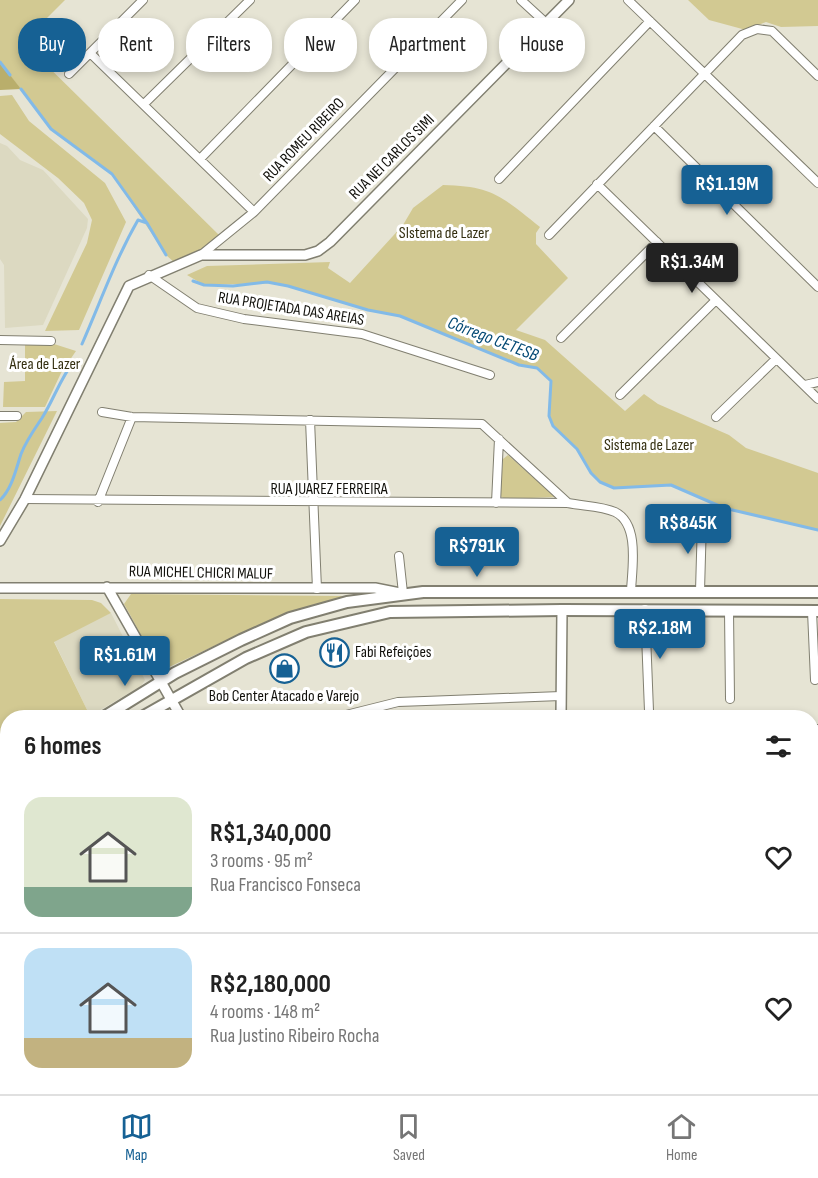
<!DOCTYPE html>
<html lang="en">
<head>
<meta charset="utf-8">
<style>
	body { margin:0; font-family:"Sofia Sans Condensed",sans-serif; background:#f6f6f6; color:#222; height:100vh; display:flex; flex-direction:column; font-size:22px; white-space:nowrap }
	* { box-sizing:border-box; margin:0 }
	p { font-size:20px; color:#767676 }
	.icon { flex:none; width:33px; height:33px; fill:none; stroke:currentColor; stroke-width:2; stroke-linecap:round; stroke-linejoin:round }
	.map { position:relative; flex:1; overflow:hidden }
	.sheet { position:absolute; left:0px; top:710px; width:819px; height:386px; display:flex; flex-direction:column; background:#fff; border-radius:24px 24px 0 0; box-shadow:0 3px 9px #0003 }
	.sheet>* { flex:none }
	.top-card { position:absolute; left:18px; top:18px; width:783px; height:54px; display:flex; gap:12px }
	.price { position:absolute; translate:-50% -51px; padding:0 14px; border-radius:6px; background:#166194; color:#fff; font-size:20px; line-height:39px; filter:drop-shadow(0 2px 3px #0008) }
	.price::after { content:''; position:absolute; left:50%; top:36px; width:18px; height:14px; margin-left:-9px; background:inherit; clip-path:polygon(0 0,100% 0,50% 100%) }
	.price.on { background:#222; color:#fff }
	ul { padding:0; list-style:none }
	li { display:flex; align-items:center; gap:18px; height:150px; padding:0 24px }
	li+li { border-top:2px solid #e0e0e0 }
	li span { display:grid; place-items:center; flex:none; width:168px; height:120px; border-radius:18px; color:#555 }
	li>.icon { margin-inline-start:auto }
	span .icon { width:72px; height:72px; fill:#fffc; stroke-width:1 }
	li b { font-size:26px }
	h2 { display:flex; justify-content:space-between; align-items:center; height:72px; padding:0 24px; font-size:26px }
	.tag { padding:0 21px; border-radius:24px; background:#fff; box-shadow:0 3px 9px #0003; font-size:21px; line-height:54px }
	.tag.on { background:#166194; color:#fff }
	.dock { display:flex; justify-content:space-around; align-items:center; height:84px; border-top:2px solid #e0e0e0; background:#fff; font-size:16px; color:#767676 }
	.dock a { display:grid; justify-items:center; gap:3px }
	.dock .on { color:#166194 }
	.map>svg:first-child { display:block }
	.built { fill:#dcd9c1 }
	.green { fill:#d2c992 }
	.forest { fill:#b9ae6b }
	.lines { fill:none; stroke-linecap:round; stroke-linejoin:round }
	.stream { stroke:#82bae8; stroke-width:3 }
	.minor-casing { stroke:#817f70; stroke-width:10 }
	.tertiary-casing { stroke:#817f70; stroke-width:12 }
	.secondary-casing { stroke:#817f70; stroke-width:14 }
	.minor { stroke:#fff; stroke-width:8 }
	.tertiary { stroke:#fff; stroke-width:9 }
	.secondary { stroke:#fff; stroke-width:10 }
	.labels { text-anchor:middle; dominant-baseline:central; stroke-width:6; stroke-linejoin:round; paint-order:stroke }
	.street-label { font-size:16px; fill:#11100b; stroke:#fff }
	.park-label { font-size:16px; fill:#342f10; stroke:#fff }
	.poi-label { font-size:16px; fill:#11100b; stroke:#fff; text-anchor:start }
	.water-label { font-size:18px; font-style:italic; fill:#034974; stroke:#fff }
</style>
</head>
<body>
<div class="map">
<svg width="818" height="1094" viewBox="0 0 818 1094">
	<rect width="100%" height="100%" fill="#e6e4d4"/>
	<path class="built" d="M0,143L7,146L20,160L43,170L88,219L87,228L43,325L5,328L4,265L0,259Z
		M111,613L145,680L141,686L90,716L54,641Z"/>
	<path class="green" d="M0,0H65L23,42L219,235L198,253L175,263L166,255L112,174L51,129L0,62Z
		M688,0H818V26L781,27L766,22L746,30L709,20Z
		M12,95L29,121L105,183L126,222L79,330L45,331L87,243L92,220L84,203L58,178L0,134V96Z
		M443,185C493,186 502,197 540,227L536,233V244L568,278L516,330L545,340L625,411L644,394L658,404L729,435L746,448L818,473V530L724,508L671,485L614,488L600,482L591,473L577,449L553,426L549,416L551,381L537,369L519,365L400,316L368,310L278,283L204,285L187,275L207,266L330,262L328,268L350,283L403,225L413,208Z
		M25,344H54L76,351L61,373L45,407H3L4,382L25,381Z
		M57,411L0,526V423L16,422L26,412Z
		M508,455L555,497L505,499L500,496L503,459Z
		M131,594L344,596L274,618L167,668H161L155,661L128,611L124,604Z
		M0,599L92,600L101,603L111,613L54,642L90,716L8,717L7,760L0,749Z
		M818,909V1037H812V915Z
		M7,1054V1084L0,1070V1058Z
		M45,1088H81L85,1094H34Z
		M681,1088H781L778,1094H681L678,1090Z"/>
	<path class="forest" d="M0,62L21,89L0,90Z"/>
	<g class="lines">
		<path class="stream" d="M0,62L10,75
			M21,89L51,129L112,174L147,223
			M193,281L204,285L233,286L267,282L288,286L368,310L400,316L519,365L537,368L551,381L549,416L553,426L577,449L591,473L600,482L614,488L671,485L724,508L818,530
			M82,344C101,301 115,260 138,220L147,223L166,255
			M0,500C12,489 16,469 21,454C26,441 34,430 42,418C54,399 60,379 74,361
			M812,971L818,965
			M736,1094L740,1088"/>
		<defs>
			<path id="minor" d="M521,0L546,23
				M628,0L818,183
				M90,53L254,212
				M69,74L143,0
				M144,104L250,0
				M654,126L818,287
				M200,159L355,0
				M499,179L650,21
				M597,184L818,399
				M549,235L742,35L757,29L772,31L818,76
				M201,255L254,212L462,0
				M149,275L197,308L244,319L362,334L490,375
				M561,338L657,242
				M0,340L51,341
				M805,385L818,382
				M620,395L716,300
				M102,412L132,417L482,424L568,503
				M0,416H17
				M716,417L776,359
				M310,420L317,589
				M25,499L568,503C582,506 602,506 615,512C640,524 632,569 631,591
				M98,502L132,417
				M496,503L499,439
				M399,556L403,593
				M700,591L702,520
				M645,609L649,711
				M729,611L730,699
				M812,611L815,680
				M338,717L398,702L561,696
				M812,730L818,729
				M812,817L818,816
				M0,905L8,901
				M0,1007L8,1002
				M255,1088L260,1094
				M20,1094L31,1088
				M179,1094L190,1088
				M343,1094L354,1088
				M496,1094L507,1088
				M655,1094L665,1088"/>
			<path id="tertiary" d="M0,541L25,499L129,286L201,255H305L318,251L330,242L569,0
				M107,587L181,717
				M0,588H375L400,593
				M561,717L562,610
				M812,1049H818"/>
			<path id="secondary" d="M104,717L175,673L241,640L290,618L347,602L423,592H818
				M142,717L246,658L306,632L390,612L562,610L818,611
				M0,781L8,777
				M0,804L8,799"/>
		</defs>
		<use href="#minor" class="minor-casing"/>
		<use href="#tertiary" class="tertiary-casing"/>
		<use href="#secondary" class="secondary-casing"/>
		<use href="#minor" class="minor"/>
		<use href="#tertiary" class="tertiary"/>
		<use href="#secondary" class="secondary"/>
	</g>
	<defs>
		<symbol id="restaurant-ring" viewBox="-11 -11 22 22"><circle r="9.5" fill="#fff" stroke="#166194" stroke-width="1.5"/><path d="M-5-6h1v4h1v-4h1v4h1v-4h1v5L-1.5 .5V6h-2V.5L-5-1ZM5-6V6H3V1.5H1.5Q1.5-4 5-6Z" fill="#166194"/></symbol>
		<symbol id="shop-ring" viewBox="-11 -11 22 22"><circle r="9.5" fill="#fff" stroke="#166194" stroke-width="1.5"/><path d="M-5-2.5h2.3a2.7 3.5 0 0 1 5.4 0H5L5.5 6h-11ZM-1.5-2.5h3a1.5 2.3 0 0 0-3 0Z" fill="#166194"/></symbol>
	</defs>
	<g fill-rule="evenodd">
		<use href="#restaurant-ring" x="318" y="636" width="33" height="33"/>
		<use href="#shop-ring" x="268" y="652" width="33" height="33"/>
	</g>
	<g class="labels">
		<g class="street-label">
			<text transform="translate(304 140) rotate(-46)">RUA ROMEU RIBEIRO</text>
			<text transform="translate(392 157) rotate(-45)">RUA NEI CARLOS SIMI</text>
			<text transform="translate(291 309) rotate(9)">RUA PROJETADA DAS AREIAS</text>
			<text x="329" y="489">RUA JUAREZ FERREIRA</text>
			<text transform="translate(201 573) rotate(1)">RUA MICHEL CHICRI MALUF</text>
		</g>
		<g class="park-label">
			<text x="444" y="233">SIstema de Lazer</text>
			<text x="45" y="364">Área de Lazer</text>
			<text x="649" y="445">Sistema de Lazer</text>
		</g>
		<g class="poi-label">
			<text x="355" y="652">Fabi Refeições</text>
			<text x="284" y="696" text-anchor="middle">Bob Center Atacado e Varejo</text>
		</g>
		<g class="water-label">
			<text transform="translate(493 339) rotate(21)">Córrego CETESB</text>
		</g>
	</g>
</svg>
<b class="price" style="left:727px;top:216px">R$1.19M</b>
<b class="price on" style="left:692px;top:294px">R$1.34M</b>
<b class="price" style="left:688px;top:555px">R$845K</b>
<b class="price" style="left:477px;top:578px">R$791K</b>
<b class="price" style="left:660px;top:660px">R$2.18M</b>
<b class="price" style="left:125px;top:687px">R$1.61M</b>
<div class="top-card">
<a class="tag on">Buy</a>
<a class="tag">Rent</a>
<a class="tag">Filters</a>
<a class="tag">New</a>
<a class="tag">Apartment</a>
<a class="tag">House</a>
</div>
<section class="sheet">
<h2>6 homes<svg class="icon" aria-label="filters" viewBox="0 0 24 24"><path d="M4 7h16M4 17h16"/><circle cx="9" cy="7" r="2"/><circle cx="15" cy="17" r="2"/></svg></h2>
<ul>
<li><span style="background:linear-gradient(#dfe7d0 75%,#7fa58c 0)"><svg class="icon" aria-label="home" viewBox="0 0 24 24"><path d="M3 11l9-7 9 7M6 9v11h12V9"/></svg></span><div><b>R$1,340,000</b><p>3 rooms · 95 m²</p><p>Rua Francisco Fonseca</p></div><svg class="icon" aria-label="heart" viewBox="0 0 24 24"><path d="M12 20l-8-8c-3-5 5-10 8-4 3-6 11-1 8 4z"/></svg></li>
<li><span style="background:linear-gradient(#bfe0f5 75%,#c2b280 0)"><svg class="icon" aria-label="home" viewBox="0 0 24 24"><path d="M3 11l9-7 9 7M6 9v11h12V9"/></svg></span><div><b>R$2,180,000</b><p>4 rooms · 148 m²</p><p>Rua Justino Ribeiro Rocha</p></div><svg class="icon" aria-label="heart" viewBox="0 0 24 24"><path d="M12 20l-8-8c-3-5 5-10 8-4 3-6 11-1 8 4z"/></svg></li>
</ul>
</section>
</div>
<nav class="dock">
<a class="on"><svg class="icon" aria-label="map" viewBox="0 0 24 24"><path d="M3 6l6-2 6 2 6-2v14l-6 2-6-2-6 2zM9 4v14M15 6v14"/></svg>Map</a>
<a><svg class="icon" aria-label="saved" viewBox="0 0 24 24"><path d="M7 4h10v16l-5-4-5 4z"/></svg>Saved</a>
<a><svg class="icon" aria-label="home" viewBox="0 0 24 24"><path d="M3 11l9-7 9 7M6 9v11h12V9"/></svg>Home</a>
</nav>
</body>
</html>
